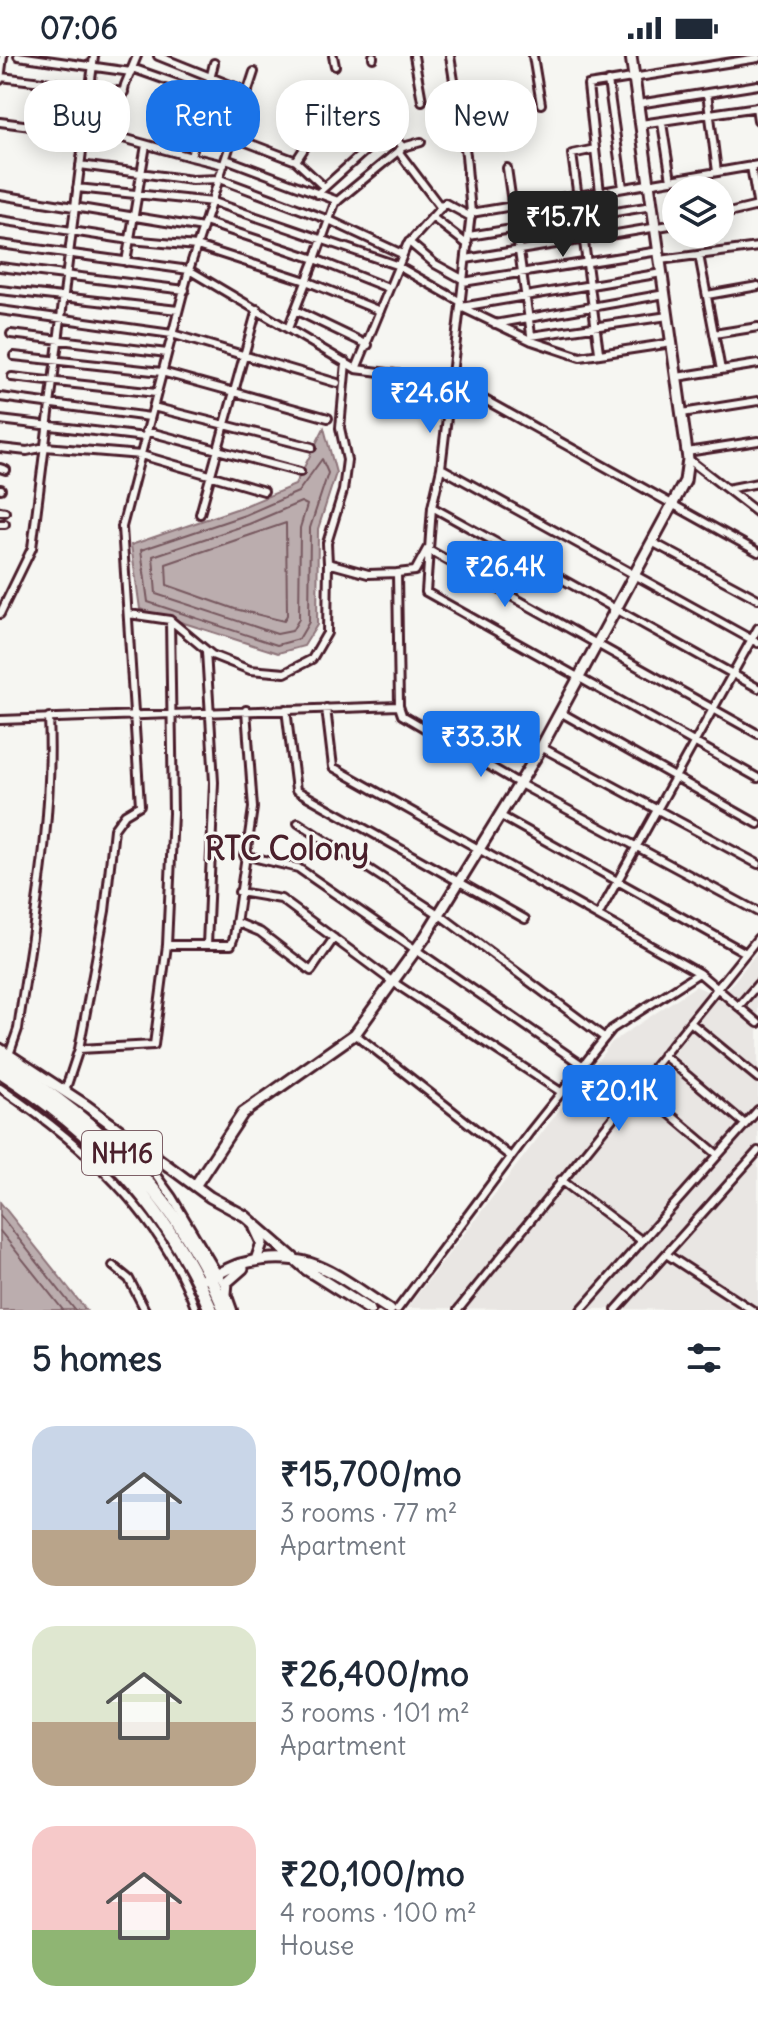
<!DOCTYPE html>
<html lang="en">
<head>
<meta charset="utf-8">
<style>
	body { margin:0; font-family:Delius,sans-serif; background:#f2f2f3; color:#1f2937; height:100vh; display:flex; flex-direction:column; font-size:30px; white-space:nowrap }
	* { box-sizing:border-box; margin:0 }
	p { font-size:26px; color:#747a83 }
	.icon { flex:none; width:44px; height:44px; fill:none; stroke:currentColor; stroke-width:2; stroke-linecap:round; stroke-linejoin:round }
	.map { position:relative; height:1254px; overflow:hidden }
	.panel { display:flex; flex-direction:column; background:#fff; flex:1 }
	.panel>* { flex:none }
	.banner { position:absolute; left:24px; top:24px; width:710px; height:72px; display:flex; gap:16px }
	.fabs { position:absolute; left:662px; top:120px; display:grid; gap:16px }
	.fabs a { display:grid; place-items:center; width:72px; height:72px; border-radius:50%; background:#fff; box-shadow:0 4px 20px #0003; font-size:40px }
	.price { position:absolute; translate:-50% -68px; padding:0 18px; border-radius:8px; background:#1a73e8; color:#fff; font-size:26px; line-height:52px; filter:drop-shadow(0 2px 4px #0008) }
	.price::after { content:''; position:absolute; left:50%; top:48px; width:24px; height:18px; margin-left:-12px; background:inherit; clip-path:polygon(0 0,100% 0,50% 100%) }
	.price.active { background:#222; color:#fff }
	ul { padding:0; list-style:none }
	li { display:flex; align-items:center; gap:24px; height:200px; padding:0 32px }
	li span { display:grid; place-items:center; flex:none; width:224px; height:160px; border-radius:24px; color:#555 }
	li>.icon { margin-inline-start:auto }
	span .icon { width:96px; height:96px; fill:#fffc; stroke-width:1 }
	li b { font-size:34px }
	h2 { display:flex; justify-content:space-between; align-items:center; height:96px; padding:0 32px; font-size:34px }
	.chip { padding:0 28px; border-radius:32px; background:#fff; box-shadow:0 4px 20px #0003; font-size:28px; line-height:72px }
	.chip.active { background:#1a73e8; color:#fff }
	.status { display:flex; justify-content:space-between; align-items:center; height:56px; padding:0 40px; background:#fff; direction:ltr }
	.status svg { height:22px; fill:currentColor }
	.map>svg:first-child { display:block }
	.built { fill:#e9e6e3 }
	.water { fill:#bbadae; stroke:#8e747a; stroke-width:2 }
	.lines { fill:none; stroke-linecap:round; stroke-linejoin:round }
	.shore { stroke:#77585f; stroke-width:2 }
	.street-casing { stroke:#4a1f2b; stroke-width:12 }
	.secondary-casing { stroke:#4a1f2b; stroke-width:15 }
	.highway-casing { stroke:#4a1f2b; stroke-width:18 }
	.street { stroke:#f6f6f2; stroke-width:6 }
	.secondary { stroke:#f6f6f2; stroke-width:9 }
	.highway { stroke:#f6f6f2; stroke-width:12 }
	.street-bridge-casing { stroke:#4a1f2b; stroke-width:12; stroke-linecap:butt }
	.street-bridge { stroke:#f6f6f2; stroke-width:6 }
	.labels { text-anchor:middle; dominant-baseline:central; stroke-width:6; stroke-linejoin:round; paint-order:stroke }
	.shield { fill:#f6f6f2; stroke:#7e6067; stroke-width:2 }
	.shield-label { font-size:26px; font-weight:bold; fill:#4a1f2b }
	.quarter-label { font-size:32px; font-weight:bold; fill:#4a1f2b; stroke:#f6f6f2 }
</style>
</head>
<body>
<div class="status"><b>07:06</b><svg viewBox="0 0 49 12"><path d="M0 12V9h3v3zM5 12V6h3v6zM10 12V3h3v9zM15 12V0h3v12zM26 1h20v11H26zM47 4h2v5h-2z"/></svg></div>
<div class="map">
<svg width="758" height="1254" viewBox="0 0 758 1254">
	<rect width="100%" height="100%" fill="#f6f6f2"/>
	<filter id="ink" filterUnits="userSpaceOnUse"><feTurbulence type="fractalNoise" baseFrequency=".0125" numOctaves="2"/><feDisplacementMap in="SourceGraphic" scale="16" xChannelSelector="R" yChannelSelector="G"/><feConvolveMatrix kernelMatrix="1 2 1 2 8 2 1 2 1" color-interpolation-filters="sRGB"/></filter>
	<g filter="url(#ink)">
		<path class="built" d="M758,895V1254L407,1252L612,986L696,930L721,942Z"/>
		<path class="water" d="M324,372L336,417L318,473L317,569L304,590L278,597L140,553L131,489L242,451L295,429Z
			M0,1146L86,1254H0Z"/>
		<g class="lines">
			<path class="shore" d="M322,403L328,417L310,472L309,566L299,583L277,589L148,546L141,494L245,459L298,436Z
				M301,446L307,449L300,472L299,563L292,575L277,578L156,538L153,500L249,468Z
				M286,467L287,559L284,565L235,553L167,529L166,508Z
				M0,1159L75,1254
				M0,1175L63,1254"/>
			<defs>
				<path id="street" d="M18,0L131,16
					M158,0L248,36
					M333,0L335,10
					M373,0V2
					M414,0L422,45
					M450,0L466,99L471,157
					M533,0L541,48
					M132,12L206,38
					M1,21L124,36
					M0,24L3,0
					M608,25L623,132
					M707,37L717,116
					M638,48L758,29
					M756,51L758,64
					M201,60L236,71
					M0,66L123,82L191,101L214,7
					M662,67L671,124
					M641,68L758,51
					M113,81L125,29L137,0
					M233,81L296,105
					M595,93L600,136
					M398,95L441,152
					M191,101L224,109
					M226,103L338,145
					M80,109L192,124L220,123L329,164L402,198
					M751,110L758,152
					M507,112L532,285
					M324,131L296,105L329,54L345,44L360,27
					M77,132L213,146L396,209L461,246
					M317,138L366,94L385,71L403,91
					M0,139L203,172
					M573,140L471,157L441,412L432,451L426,536L758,722
					M578,140L758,109
					M720,159L758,150
					M432,161L468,189
					M0,164L130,184L197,190L306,225L380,255
					M205,166L315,203L289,270
					M469,180L652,150
					M409,186L435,208L464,224
					M0,188L189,214L356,313L407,189L445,147L471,161
					M699,199L721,314
					M466,203L676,168
					M660,204L758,191
					M126,206L146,89
					M0,211L185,234
					M463,226L659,195
					M388,232L315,203L335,147L403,91L421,86
					M0,234L178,254
					M707,239L758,230
					M461,251L532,285L580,301L672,287
					M461,251L662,217
					M0,254L172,278L337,327
					M295,254L368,289
					M495,268L665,238
					M11,278L167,297
					M714,278L758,271
					M531,280L668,260
					M599,296L572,98L595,93L588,29L758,2
					M14,300L162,316L328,362
					M356,313L451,325L758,496
					M12,321L156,337
					M677,321L758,308
					M0,341L150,361
					M153,351L312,391
					M682,357L758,345
					M0,364L145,381
					M146,375L300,416
					M0,392L27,395L45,391L141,399L264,435
					M687,396L758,385
					M688,403L758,457
					M0,412L6,414
					M441,412L758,587
					M0,433H1
					M727,433L758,427
					M432,451L758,632
					M0,455L5,456
					M200,458L257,253
					M0,468H5
					M652,486L758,543
					M328,507L327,487L343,435L347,404L340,372L346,306
					M0,558L32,492L94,0
					M129,558L170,564L212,599L250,614L285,617L312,603L327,577L328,507L368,518L397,517
					M206,595L214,726L207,889
					M326,652L333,711L699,917
					M286,653L296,734L525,863
					M560,656L758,768
					M0,664L399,650
					M758,678L427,493L415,515L397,517L399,650L402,659L520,728L758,856
					M541,691L758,808
					M501,760L746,897
					M298,767L440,859L605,982
					M244,799L298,812L582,1009
					M239,836L281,843L393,926L561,1036
					M598,860L758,572
					M236,866L260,876L311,915L334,882
					M167,889H231L234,881L253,752L246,654
					M739,950L758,928
					M690,966L758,1022
					M355,978L511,1101
					M79,993L154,989L167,889L173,757L170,564
					M9,999L18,973C33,869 54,766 49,661
					M663,999L745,1068
					M637,1030L718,1099
					M0,1032C83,1088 161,1157 196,1254
					M65,1035L79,993L105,855L114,773L125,758L140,749L122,471L189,214L254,16
					M131,1085L172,1141L225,1230
					M561,1124L642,1185
					M666,1198L752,1254
					M113,1210L129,1223L145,1254
					M228,1240L233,1254
					M397,1254L529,1077L612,973L699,917L758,967
					M458,1254L758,882
					M581,1254L758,1054
					M616,1254L758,1095"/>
				<path id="secondary" d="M0,993L87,1050L210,1141L245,1160L307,1214L370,1254
					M195,1130L243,1057L355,978L425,881L537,699L685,425L688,403L631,0
					M255,1172L262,1187L256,1204
					M204,1223C217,1220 227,1212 240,1208C309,1190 335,1219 390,1254
					M225,1249L227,1226L243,1212"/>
				<path id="highway" d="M0,1004C102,1069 178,1140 225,1254
					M0,1015C94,1075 167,1150 211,1254"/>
			</defs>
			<use href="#street" class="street-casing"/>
			<use href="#secondary" class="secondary-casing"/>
			<use href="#highway" class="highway-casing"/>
			<use href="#street" class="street"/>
			<use href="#secondary" class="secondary"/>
			<use href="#highway" class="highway"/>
			<defs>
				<path id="street-bridge" d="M573,140H578"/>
			</defs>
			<use href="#street-bridge" class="street-bridge-casing"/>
			<use href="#street-bridge" class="street-bridge"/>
		</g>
	</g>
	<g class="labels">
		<rect class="shield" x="82" y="1075" width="80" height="44" rx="6"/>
		<g class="shield-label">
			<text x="122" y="1097">NH16</text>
		</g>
		<g class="quarter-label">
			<text x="287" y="792">RTC Colony</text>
		</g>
	</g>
</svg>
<div class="fabs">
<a><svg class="icon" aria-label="layers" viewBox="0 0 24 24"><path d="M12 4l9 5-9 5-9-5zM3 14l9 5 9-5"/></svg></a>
</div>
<b class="price active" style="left:563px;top:203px">₹15.7K</b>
<b class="price" style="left:430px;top:379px">₹24.6K</b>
<b class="price" style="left:505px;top:553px">₹26.4K</b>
<b class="price" style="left:481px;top:723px">₹33.3K</b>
<b class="price" style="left:619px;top:1077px">₹20.1K</b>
<div class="banner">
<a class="chip">Buy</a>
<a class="chip active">Rent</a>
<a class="chip">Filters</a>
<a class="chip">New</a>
</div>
</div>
<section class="panel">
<h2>5 homes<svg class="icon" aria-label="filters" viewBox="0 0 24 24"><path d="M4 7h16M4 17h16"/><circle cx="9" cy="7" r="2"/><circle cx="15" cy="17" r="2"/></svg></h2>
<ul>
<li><span style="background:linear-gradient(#c9d6e8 65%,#b9a48a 0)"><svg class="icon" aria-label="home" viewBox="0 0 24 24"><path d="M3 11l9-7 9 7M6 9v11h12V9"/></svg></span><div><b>₹15,700/mo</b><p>3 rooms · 77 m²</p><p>Apartment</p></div></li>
<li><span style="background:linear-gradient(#dfe7d0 60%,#b9a48a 0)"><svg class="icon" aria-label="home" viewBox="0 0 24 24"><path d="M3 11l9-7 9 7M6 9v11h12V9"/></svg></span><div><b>₹26,400/mo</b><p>3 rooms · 101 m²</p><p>Apartment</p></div></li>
<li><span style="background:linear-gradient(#f6c9c9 65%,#8fb573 0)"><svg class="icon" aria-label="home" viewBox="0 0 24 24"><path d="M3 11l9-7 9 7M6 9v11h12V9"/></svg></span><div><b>₹20,100/mo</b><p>4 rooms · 100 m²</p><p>House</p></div></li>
</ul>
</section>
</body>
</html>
